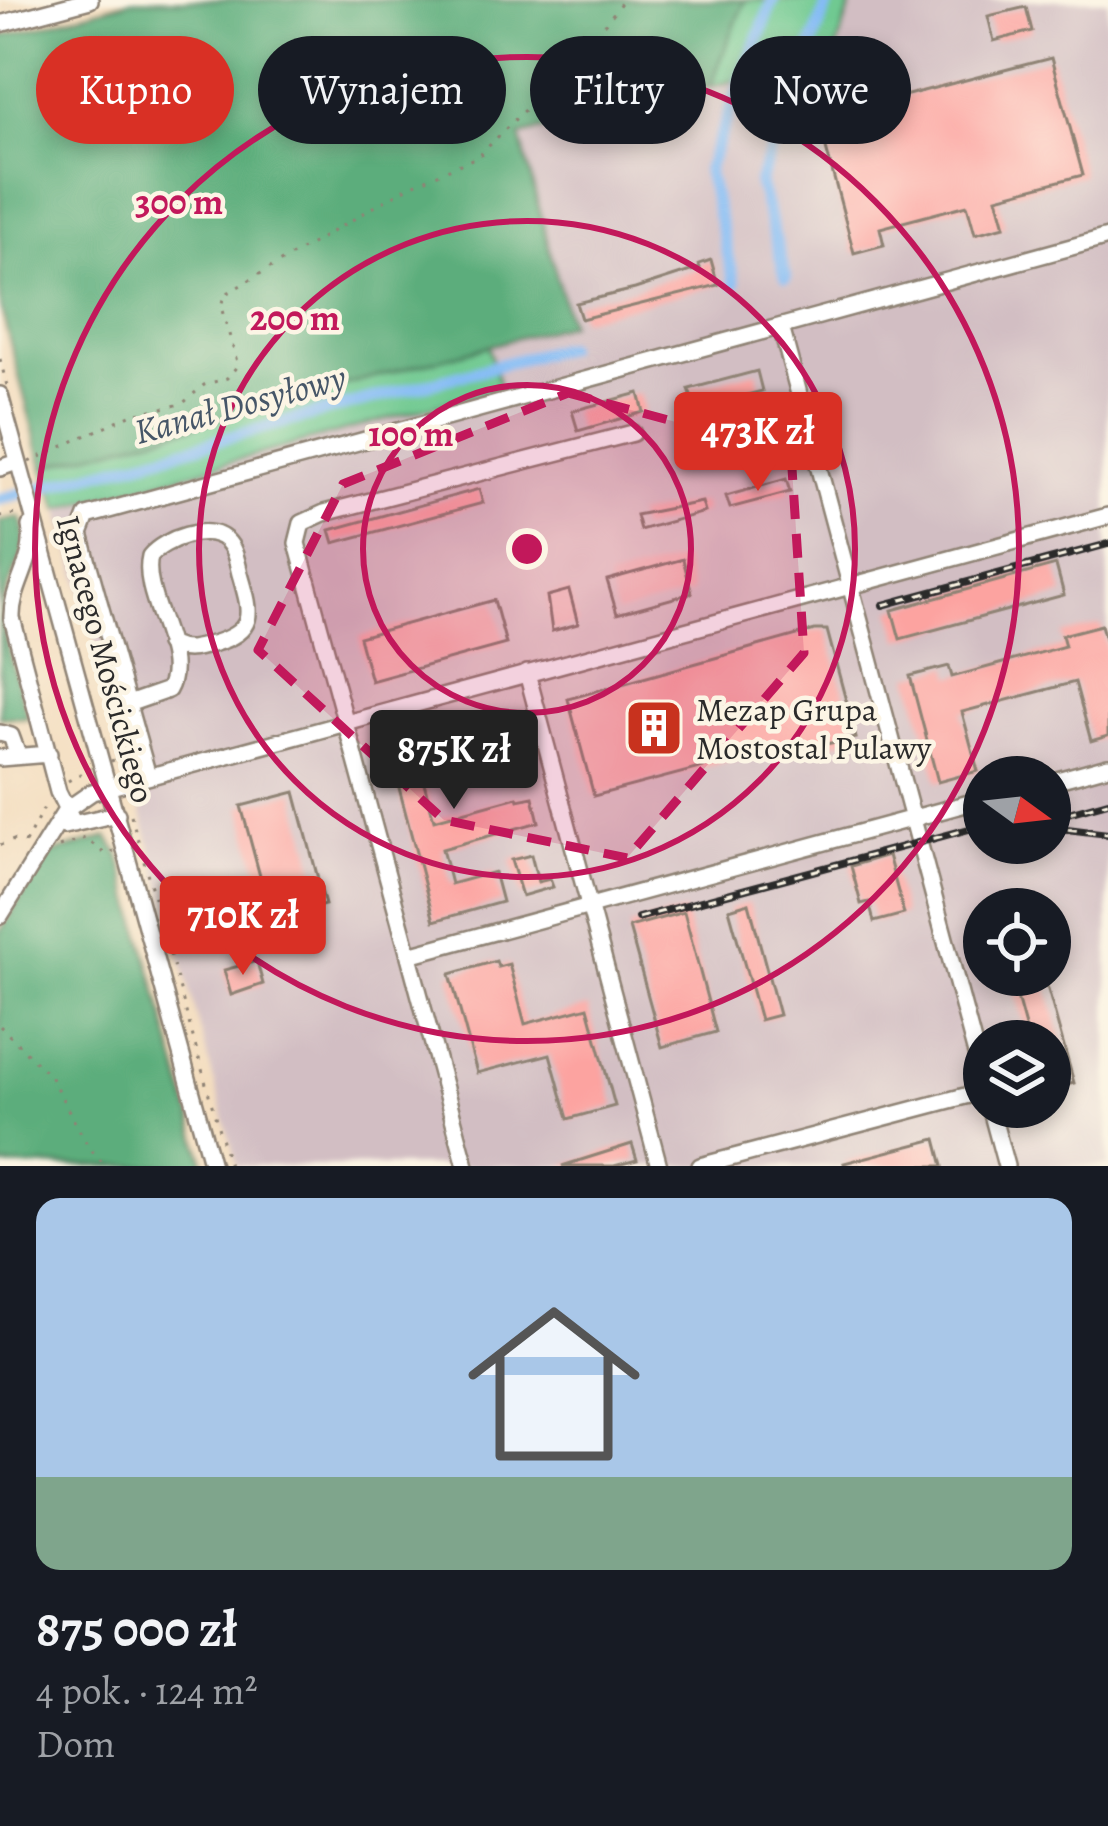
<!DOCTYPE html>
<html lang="pl">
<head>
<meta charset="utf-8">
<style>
	body { margin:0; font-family:Alegreya,serif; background:#242831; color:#f1f3f6; height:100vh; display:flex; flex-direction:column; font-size:45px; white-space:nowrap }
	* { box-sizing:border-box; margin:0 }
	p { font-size:39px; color:#9ea1a6 }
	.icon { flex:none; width:66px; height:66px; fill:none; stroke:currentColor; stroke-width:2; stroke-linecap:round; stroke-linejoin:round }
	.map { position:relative; height:1166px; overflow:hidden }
	.sheet { display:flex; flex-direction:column; background:#171b24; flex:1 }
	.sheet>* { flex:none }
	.banner { position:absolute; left:36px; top:36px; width:1038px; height:108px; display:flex; gap:24px }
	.needle { width:78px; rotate:105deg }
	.fabs { position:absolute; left:963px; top:756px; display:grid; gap:24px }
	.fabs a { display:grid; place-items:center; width:108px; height:108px; border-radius:50%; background:#171b24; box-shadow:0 6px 18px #0003; font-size:60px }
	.price { position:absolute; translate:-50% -102px; padding:0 27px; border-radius:12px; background:#d93025; color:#fff; font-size:39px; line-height:78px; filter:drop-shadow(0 3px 6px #0008) }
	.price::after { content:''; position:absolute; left:50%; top:72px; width:36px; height:27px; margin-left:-18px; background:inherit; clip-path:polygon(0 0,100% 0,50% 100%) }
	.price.active { background:#222; color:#fff }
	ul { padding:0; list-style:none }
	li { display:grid; align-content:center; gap:24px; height:636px; padding:0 36px }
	li span { display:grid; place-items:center; height:372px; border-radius:24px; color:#555 }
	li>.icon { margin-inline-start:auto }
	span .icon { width:216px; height:216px; fill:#fffc; stroke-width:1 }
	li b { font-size:51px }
	.pill { padding:0 42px; border-radius:54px; background:#171b24; box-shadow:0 6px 18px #0003; font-size:42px; line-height:108px }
	.pill.active { background:#d93025; color:#fff }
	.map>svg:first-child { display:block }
	.industrial { fill:#d2bec3; fill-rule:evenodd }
	.green { fill:#6fc991; stroke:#4d7a5e; stroke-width:3 }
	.forest { fill:#5bad7b; stroke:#436c53; stroke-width:3 }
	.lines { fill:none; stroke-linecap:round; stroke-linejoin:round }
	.canal { stroke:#84bcf5; stroke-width:12 }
	.building { fill:#fca3a0 }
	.minor-casing { stroke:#8f8374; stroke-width:20 }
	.path { stroke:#8f8374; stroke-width:3; stroke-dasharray:3 9; stroke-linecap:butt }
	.minor { stroke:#fff; stroke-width:15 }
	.rail-casing { stroke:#2b2b2b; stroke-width:8 }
	.rail { stroke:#fcf5e5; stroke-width:3; stroke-dasharray:9; stroke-linecap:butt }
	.marked { fill:#c2185b; fill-opacity:0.2; stroke:#c2185b; stroke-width:9; stroke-dasharray:24 15; stroke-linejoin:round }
	.ring { fill:none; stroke:#c2185b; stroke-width:6 }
	.labels { text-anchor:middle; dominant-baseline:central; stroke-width:9; stroke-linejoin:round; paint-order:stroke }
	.street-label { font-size:33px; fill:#2b2b2b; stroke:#fcf5e5 }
	.poi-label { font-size:33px; fill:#2b2b2b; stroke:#fcf5e5; text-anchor:start }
	.water-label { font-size:36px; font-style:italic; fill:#465668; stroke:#fcf5e5 }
	.centre { fill:#c2185b; stroke:#fcf5e5; stroke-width:6 }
	.ring-label { font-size:36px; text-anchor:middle; font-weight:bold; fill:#c2185b; stroke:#fcf5e5; stroke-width:9; stroke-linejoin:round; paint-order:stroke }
</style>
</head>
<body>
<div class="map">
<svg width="1108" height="1166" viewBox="0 0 1108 1166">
	<rect width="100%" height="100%" fill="#fcf5e5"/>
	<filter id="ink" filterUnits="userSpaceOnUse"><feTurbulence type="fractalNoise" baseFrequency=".00833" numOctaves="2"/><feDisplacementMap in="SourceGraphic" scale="24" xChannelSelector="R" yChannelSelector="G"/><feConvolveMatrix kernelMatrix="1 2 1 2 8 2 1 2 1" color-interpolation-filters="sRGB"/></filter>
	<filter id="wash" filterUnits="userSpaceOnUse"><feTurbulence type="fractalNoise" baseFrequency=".004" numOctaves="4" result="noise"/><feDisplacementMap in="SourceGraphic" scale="48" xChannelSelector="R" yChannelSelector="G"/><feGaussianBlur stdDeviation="2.7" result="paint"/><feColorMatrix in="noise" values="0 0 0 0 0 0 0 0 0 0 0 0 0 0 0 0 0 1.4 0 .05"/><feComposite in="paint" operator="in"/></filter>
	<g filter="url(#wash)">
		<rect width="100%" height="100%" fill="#f3dbbc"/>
		<path class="industrial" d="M853,0H1108V1166H237L140,806H135L130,787L135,785L59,509L499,389L488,346L569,324L519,136L780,69L824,84ZM984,777H1050V843H984ZM984,909H1050V975H984ZM984,1041H1050V1107H984Z"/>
		<path class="green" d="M745,0H853L824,84L780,69L710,87Z
			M488,346L500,388L59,509L43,467Z"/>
		<path class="forest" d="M133,0H745L710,87L520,136L569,324L43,467L0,305V37Z
			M20,517C37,550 8,573 3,606C0,636 20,688 28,718L0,717V521Z
			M107,837L119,853L205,1166H0V932L47,855Z"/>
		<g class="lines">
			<path class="canal" d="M786,277L759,182L829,0
				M735,283L707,170L773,0
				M0,499L565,347"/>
		</g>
		<g id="blocks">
			<path class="building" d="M1026,7L1032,31L994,41L988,16Z
				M1051,58L1083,175L997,197L1005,226L975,234L967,205L880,228L884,245L854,253L823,137L862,127L857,108Z
				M711,260L718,285L581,319L576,303L635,289L700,268L699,264Z
				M757,371L762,391L695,409L689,389Z
				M639,393L644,412L578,431L572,411Z
				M786,479L790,492L730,508L726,496Z
				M479,489L483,503L334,543L330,530Z
				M702,502L705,512L640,530L636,515Z
				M683,559L692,593L617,614L607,580Z
				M1056,565L1064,595L900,639L892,610Z
				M569,590L578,624L552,631L547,596Z
				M494,600L506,644L371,681L359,637Z
				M1101,625L1108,649V736L1091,741L1075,682L962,712L978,771L938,782L910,676L949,666L952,677L1065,646L1062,635Z
				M815,630H827L856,738L800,749L798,742L594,796L568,699Z
				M496,717L506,756L423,779L434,820L517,797L518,800L533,797L539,822L442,849L451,884L494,872L502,902L434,921L388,746Z
				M295,792L325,905L260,922L255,905L267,902L241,806Z
				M531,855L538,882L550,879L553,887L522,896L511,860Z
				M888,855L904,914L874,922L869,902L861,904L851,866Z
				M749,903L779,1015L760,1020L729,909Z
				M684,912L716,1032L662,1047L629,927Z
				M496,961L498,967L509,964L525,1024L588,1007L615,1106L568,1119L550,1054L477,1073L450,974Z
				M254,962H257L263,984L231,995L224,970Z
				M1047,986L1074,1083L1050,1090V1041H1029L1016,994Z
				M936,1139L943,1166H845L844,1163Z
				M632,1144L637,1160L614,1166H562Z"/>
		</g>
	</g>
	<g filter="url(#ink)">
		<use href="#blocks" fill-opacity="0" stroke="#8f8374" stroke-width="3"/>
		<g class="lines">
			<defs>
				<path id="minor" d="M0,24L90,0
					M781,327L984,1084
					M0,395L212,1166
					M0,468L14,463
					M30,526C37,560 11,585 12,618L58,792L74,824
					M527,673L659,1166
					M128,704L168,690C189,655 140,596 150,556C164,539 207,523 226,540C235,548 237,562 240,574C251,612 258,631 212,644C195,649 185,652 168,644
					M0,733L11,736L18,755
					M0,758L49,754
					M148,776L80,534L87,516L1108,237
					M1050,782L1108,766
					M64,826L117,814
					M0,916L66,810L92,792L1108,516
					M409,955L984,799
					M990,1107L1006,1166
					M466,1166L297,543L302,523L324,513L633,433
					M700,1166L984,1091"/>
			</defs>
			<use href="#minor" class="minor-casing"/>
			<path class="path" d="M0,359L7,386
				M29,462L132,414L182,404L204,385L227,378L238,365L221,307L224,295L410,186L479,156L595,38L623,0
				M0,517L22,513
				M111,761L131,755
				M68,781L91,768
				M131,815L229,1166
				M25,843L47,802
				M0,845L14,840L27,843
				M59,847L85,838L105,854L114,851
				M0,1026L50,1076L89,1148L106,1166"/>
			<use href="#minor" class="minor"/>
			<defs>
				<path id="rail" d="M883,605L1108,544
					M1050,818L1108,802
					M1050,827L1108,834
					M638,918L984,825"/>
			</defs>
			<use href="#rail" class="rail-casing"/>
			<use href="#rail" class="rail"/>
		</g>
	</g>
	<path class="marked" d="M568,393L791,453L804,653L627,858L444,820L258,650L343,484Z"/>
	<g class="ring">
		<circle cx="527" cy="549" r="164"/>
		<circle cx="527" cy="549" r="328"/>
		<circle cx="527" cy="549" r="492"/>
	</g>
	<defs>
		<symbol id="building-square" viewBox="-11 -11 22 22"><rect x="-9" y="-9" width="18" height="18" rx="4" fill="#c8321e" stroke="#fcf5e5"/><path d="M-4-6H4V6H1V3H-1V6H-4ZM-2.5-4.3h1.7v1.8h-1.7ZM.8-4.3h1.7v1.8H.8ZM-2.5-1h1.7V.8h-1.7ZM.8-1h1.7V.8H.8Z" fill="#fff"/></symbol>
	</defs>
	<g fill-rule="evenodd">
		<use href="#building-square" x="621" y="695" width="66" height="66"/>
	</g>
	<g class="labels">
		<g class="street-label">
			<text transform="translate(106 659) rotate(75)">Ignacego Mościckiego</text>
		</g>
		<g class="poi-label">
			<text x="696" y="709">Mezap Grupa<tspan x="696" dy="38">Mostostal Pulawy</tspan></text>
		</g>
		<g class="water-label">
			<text transform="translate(240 404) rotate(-15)">Kanał Dosyłowy</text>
		</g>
	</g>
	<circle cx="527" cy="549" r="18" class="centre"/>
	<g class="ring-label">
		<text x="179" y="214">300 m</text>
		<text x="295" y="330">200 m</text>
		<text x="411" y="446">100 m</text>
	</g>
</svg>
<div class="fabs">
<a><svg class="needle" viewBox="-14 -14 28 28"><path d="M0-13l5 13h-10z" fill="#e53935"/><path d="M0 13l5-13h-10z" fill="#9ea1a6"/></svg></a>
<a><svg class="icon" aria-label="locate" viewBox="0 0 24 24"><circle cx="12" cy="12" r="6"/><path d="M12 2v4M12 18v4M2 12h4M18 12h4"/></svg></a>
<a><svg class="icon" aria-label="layers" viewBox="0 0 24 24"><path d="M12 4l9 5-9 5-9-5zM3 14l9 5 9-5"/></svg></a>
</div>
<b class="price" style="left:758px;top:494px">473K zł</b>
<b class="price active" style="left:454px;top:812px">875K zł</b>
<b class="price" style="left:243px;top:978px">710K zł</b>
<div class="banner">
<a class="pill active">Kupno</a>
<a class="pill">Wynajem</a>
<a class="pill">Filtry</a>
<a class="pill">Nowe</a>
</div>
</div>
<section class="sheet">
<ul>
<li><span style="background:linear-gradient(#a9c7e8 75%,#7fa58c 0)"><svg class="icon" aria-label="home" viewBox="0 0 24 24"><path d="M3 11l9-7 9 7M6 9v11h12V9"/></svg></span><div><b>875 000 zł</b><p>4 pok. · 124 m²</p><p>Dom</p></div></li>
</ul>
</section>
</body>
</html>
